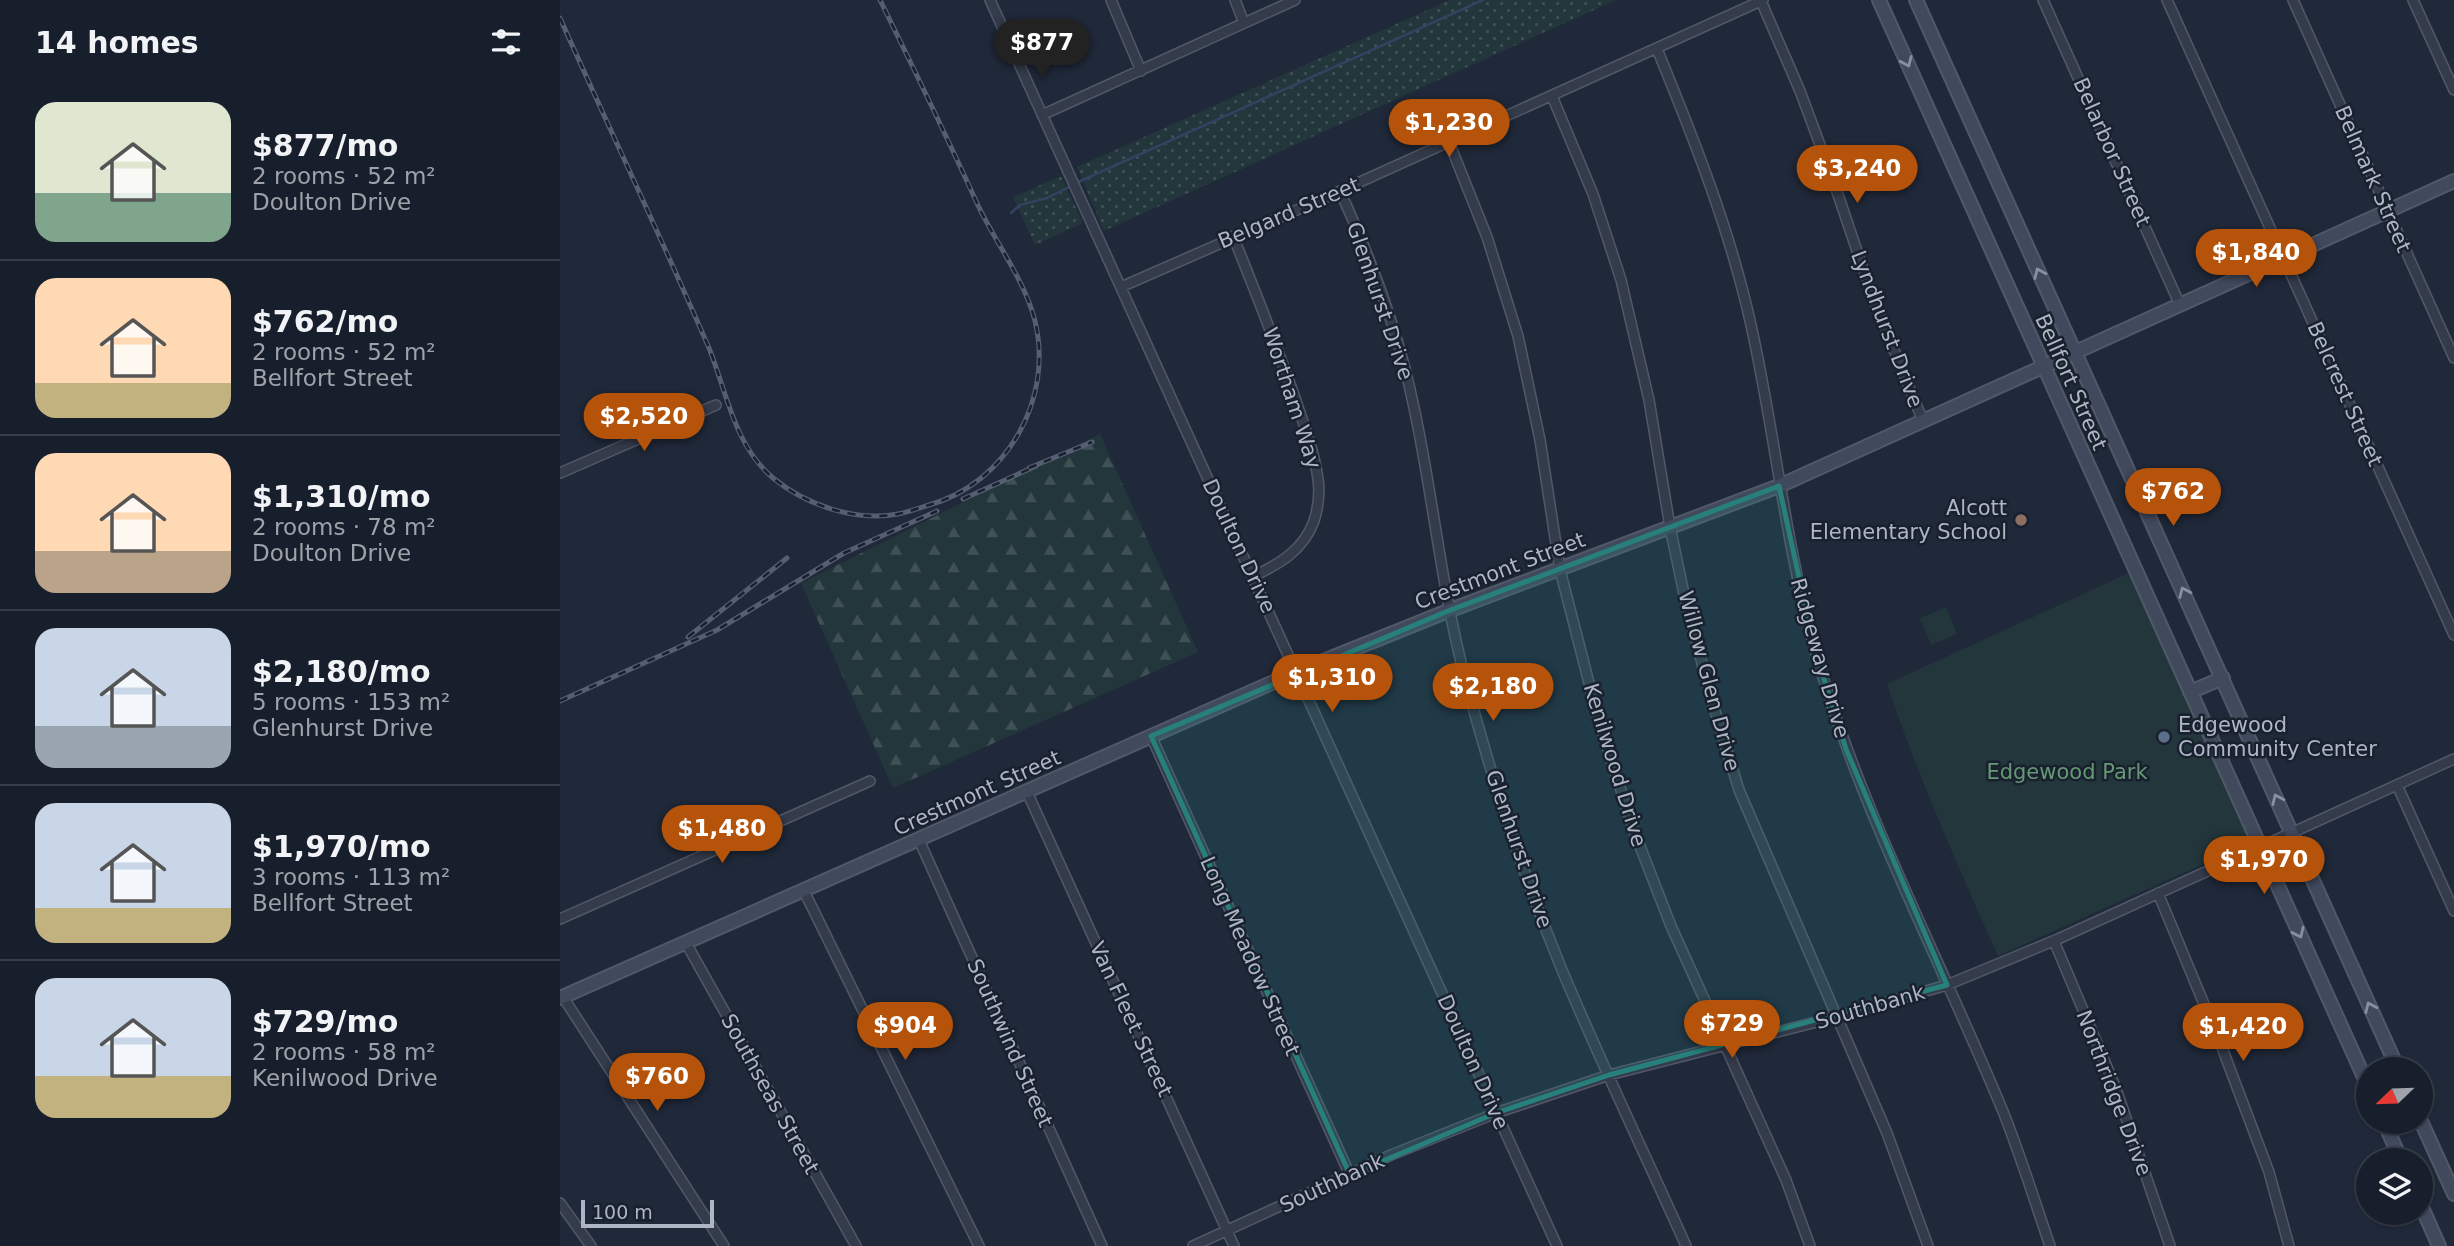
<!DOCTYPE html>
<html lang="en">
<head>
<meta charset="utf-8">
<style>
	body { margin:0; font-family:"DejaVu Sans",sans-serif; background:#212734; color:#f1f3f6; height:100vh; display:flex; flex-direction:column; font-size:26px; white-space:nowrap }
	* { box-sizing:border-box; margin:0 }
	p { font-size:23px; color:#9fa2a9 }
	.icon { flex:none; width:38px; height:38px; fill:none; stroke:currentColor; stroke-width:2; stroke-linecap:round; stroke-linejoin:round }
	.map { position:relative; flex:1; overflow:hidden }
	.sheet { display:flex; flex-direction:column; background:#181f2c; width:560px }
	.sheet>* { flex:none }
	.needle { width:46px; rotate:247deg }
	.tools { position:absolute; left:1796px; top:1057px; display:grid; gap:14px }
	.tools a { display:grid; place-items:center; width:77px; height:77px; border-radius:50%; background:#181f2c; box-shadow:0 2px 5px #0004,0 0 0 2px #363d48; font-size:35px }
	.scale { position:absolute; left:21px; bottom:18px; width:133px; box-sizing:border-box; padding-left:7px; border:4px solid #aeb6c6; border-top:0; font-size:19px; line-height:24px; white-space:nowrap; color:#aeb6c6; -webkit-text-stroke:5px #19202e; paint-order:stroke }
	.price { position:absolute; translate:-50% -60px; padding:0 16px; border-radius:24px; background:#b45309; color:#fff; font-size:23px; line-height:46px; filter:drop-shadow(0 2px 4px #0008) }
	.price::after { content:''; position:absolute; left:50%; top:42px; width:21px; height:16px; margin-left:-10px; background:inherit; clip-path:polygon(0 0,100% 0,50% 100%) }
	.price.selected { background:#222; color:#fff }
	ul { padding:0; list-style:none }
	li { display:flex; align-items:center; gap:21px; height:175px; padding:0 35px }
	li+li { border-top:2px solid #363d48 }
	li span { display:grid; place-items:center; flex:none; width:196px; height:140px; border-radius:21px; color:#555 }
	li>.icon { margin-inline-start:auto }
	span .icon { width:84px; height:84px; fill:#fffc; stroke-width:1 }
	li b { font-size:30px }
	h2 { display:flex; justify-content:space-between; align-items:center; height:84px; padding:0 35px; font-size:30px }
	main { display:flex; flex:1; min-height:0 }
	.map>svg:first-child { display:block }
	.grass { fill:url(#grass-dots) }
	.forest { fill:url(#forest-firs) }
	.park { fill:#22363b }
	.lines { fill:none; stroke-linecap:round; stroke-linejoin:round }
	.stream { stroke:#324362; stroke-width:2.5 }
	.street-casing { stroke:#515968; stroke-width:12 }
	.secondary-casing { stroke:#515968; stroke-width:16 }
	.street { stroke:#343b4a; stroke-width:9 }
	.secondary { stroke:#414a5d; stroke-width:12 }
	.rail-casing { stroke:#555f71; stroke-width:5 }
	.rail { stroke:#19202e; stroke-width:2.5; stroke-dasharray:8; stroke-linecap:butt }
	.oneway { stroke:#8890a1 }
	.marked { fill:#27807b; fill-opacity:0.2; stroke:#27807b; stroke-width:5; stroke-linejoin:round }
	.education-dot { fill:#8d6e63; stroke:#19202e; stroke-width:2.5 }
	.service-dot { fill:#5c6f8a; stroke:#19202e; stroke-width:2.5 }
	.labels { text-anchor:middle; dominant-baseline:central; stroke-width:5; stroke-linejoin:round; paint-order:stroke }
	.street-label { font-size:21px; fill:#aeb6c6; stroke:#19202e }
	.poi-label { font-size:21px; fill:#aeb6c6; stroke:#19202e; text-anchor:end }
	.park-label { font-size:21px; fill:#659874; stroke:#19202e }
</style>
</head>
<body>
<main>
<section class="sheet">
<h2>14 homes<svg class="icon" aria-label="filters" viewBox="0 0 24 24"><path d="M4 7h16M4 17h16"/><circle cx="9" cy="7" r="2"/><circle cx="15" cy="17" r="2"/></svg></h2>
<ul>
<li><span style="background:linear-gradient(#dfe7d0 65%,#7fa58c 0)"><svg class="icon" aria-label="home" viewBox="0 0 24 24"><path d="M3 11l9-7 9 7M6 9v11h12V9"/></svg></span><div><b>$877/mo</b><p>2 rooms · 52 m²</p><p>Doulton Drive</p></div></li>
<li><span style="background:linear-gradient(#ffd9b3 75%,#c2b280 0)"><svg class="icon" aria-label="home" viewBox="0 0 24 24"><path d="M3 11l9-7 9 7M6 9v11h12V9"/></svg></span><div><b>$762/mo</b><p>2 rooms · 52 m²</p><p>Bellfort Street</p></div></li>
<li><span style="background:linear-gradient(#ffd9b3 70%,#b9a48a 0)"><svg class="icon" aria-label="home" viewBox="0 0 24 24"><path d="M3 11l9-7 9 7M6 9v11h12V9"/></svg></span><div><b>$1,310/mo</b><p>2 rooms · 78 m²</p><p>Doulton Drive</p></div></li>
<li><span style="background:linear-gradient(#c9d6e8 70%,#9aa5b1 0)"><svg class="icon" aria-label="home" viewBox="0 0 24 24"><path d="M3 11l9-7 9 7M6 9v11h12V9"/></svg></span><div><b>$2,180/mo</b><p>5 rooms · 153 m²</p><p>Glenhurst Drive</p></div></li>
<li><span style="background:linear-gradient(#c9d6e8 75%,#c2b280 0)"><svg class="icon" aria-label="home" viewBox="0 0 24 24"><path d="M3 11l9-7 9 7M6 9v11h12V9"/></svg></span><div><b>$1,970/mo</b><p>3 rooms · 113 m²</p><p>Bellfort Street</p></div></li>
<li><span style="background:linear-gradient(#c9d6e8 70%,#c2b280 0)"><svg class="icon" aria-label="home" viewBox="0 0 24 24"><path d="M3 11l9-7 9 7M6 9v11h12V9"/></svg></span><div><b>$729/mo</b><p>2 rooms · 58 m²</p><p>Kenilwood Drive</p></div></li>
</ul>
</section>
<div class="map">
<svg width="1894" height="1246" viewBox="0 0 1894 1246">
	<defs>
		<pattern id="grass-dots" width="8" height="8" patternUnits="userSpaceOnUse" patternTransform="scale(1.75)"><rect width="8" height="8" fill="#22363b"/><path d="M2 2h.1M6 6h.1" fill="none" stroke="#405156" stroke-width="1.8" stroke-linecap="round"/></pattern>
		<pattern id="forest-firs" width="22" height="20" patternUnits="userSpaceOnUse" patternTransform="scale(1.75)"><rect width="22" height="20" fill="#22363b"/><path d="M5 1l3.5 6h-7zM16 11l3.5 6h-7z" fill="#405156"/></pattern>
	</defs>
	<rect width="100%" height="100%" fill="#20293a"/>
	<path class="grass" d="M890,0H1056L544,231L517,167Z
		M501,176L523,223L475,245L453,197Z"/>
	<path class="forest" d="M540,434L638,652L333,788L241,583Z"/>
	<path class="park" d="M1571,572L1689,840L1686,845L1438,956C1398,866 1358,777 1327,684Z
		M1386,607L1397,634L1371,645L1360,618Z"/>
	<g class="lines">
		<path class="stream" d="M516,183L923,0
			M451,213L460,205L487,198L511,186"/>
		<defs>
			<path id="street" d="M430,0L997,1246
				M551,0L581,71
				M675,0L684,23
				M1483,0L1620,305
				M1607,0L1894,635
				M1733,0L1894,358
				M1853,0L1894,90
				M1201,1L1240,91L1272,177L1315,304L1363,421
				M1097,49C1134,139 1170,230 1191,325C1215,433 1225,543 1255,650C1300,811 1381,960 1444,1114C1461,1157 1475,1202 1490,1246
				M992,96L1033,194L1061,280L1089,400L1110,527L1124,594L1151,698L1179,790L1327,1133L1368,1246
				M482,115L735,0
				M889,142L927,237L958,336L980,440L1000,570L1038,718L1074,831L1111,926L1226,1180L1250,1246
				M780,191C811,259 838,330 853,403C873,494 881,587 905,678C931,777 963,875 1002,970C1041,1063 1085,1154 1126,1246
				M673,236C694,288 714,339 733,392C742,420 754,449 758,479C760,492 758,508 754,521C743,551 719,564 692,577
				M561,287L780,191L1203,0
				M0,473L156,405
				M591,736L790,1175
				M1837,785L1894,911
				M467,792L674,1246
				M359,840L542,1246
				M244,891L419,1246
				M1598,893L1661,1045L1709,1172L1729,1246
				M0,919L310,781
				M1494,941L1555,1086L1610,1246
				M126,943L296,1246
				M3,997L164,1246
				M0,1203L31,1246
				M633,1246L831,1155L936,1113L1049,1075L1276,1017L1387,985L1498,939L1894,759"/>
			<path id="secondary" d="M1319,0L1808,1086
				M1356,0L1838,1069
				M1630,692L1663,678
				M0,998L736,672L888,611L1219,486L1894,181
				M1860,1119L1894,1194
				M1824,1122L1841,1160
				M1860,1203L1879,1246"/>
		</defs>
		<use href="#street" class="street-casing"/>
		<use href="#secondary" class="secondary-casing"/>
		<use href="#street" class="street"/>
		<use href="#secondary" class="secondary"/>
		<defs>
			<path id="rail" d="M0,18C49,128 101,237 149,348C167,393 174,445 213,478C246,505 295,522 338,514C348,512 359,508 369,505C447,483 494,399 475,321C464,278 434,241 416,201C385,133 353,67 320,0
				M469,468L532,442
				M403,499L476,466
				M128,637L227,558
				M0,701L157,630L284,553L377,511"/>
		</defs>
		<use href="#rail" class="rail-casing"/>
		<use href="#rail" class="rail"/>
	</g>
	<defs><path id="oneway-chevron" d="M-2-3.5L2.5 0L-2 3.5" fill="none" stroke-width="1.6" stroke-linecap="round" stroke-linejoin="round" transform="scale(1.75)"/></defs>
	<g class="oneway">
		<use href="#oneway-chevron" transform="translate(1347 62) rotate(66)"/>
		<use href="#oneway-chevron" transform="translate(1479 273) rotate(-114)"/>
		<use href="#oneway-chevron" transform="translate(1624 592) rotate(-114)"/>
		<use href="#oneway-chevron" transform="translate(1717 799) rotate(-114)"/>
		<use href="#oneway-chevron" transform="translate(1739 933) rotate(65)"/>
		<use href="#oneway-chevron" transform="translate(1810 1007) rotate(-114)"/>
	</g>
	<path class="marked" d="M1219,486L1255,650L1286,749L1387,985L1049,1075L936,1113L790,1175L591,736L888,611Z"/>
	<circle class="education-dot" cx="1461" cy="520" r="7"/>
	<circle class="service-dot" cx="1604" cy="737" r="7"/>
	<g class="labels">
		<g class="street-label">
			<text transform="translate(1552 152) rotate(66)">Belarbor Street</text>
			<text transform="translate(1813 179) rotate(66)">Belmark Street</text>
			<text transform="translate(729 213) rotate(-23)">Belgard Street</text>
			<text transform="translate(820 301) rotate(71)">Glenhurst Drive</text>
			<text transform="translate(1327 329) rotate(69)">Lyndhurst Drive</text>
			<text transform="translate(1511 382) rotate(66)">Bellfort Street</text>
			<text transform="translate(1785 394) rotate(66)">Belcrest Street</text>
			<text transform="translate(732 398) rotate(72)">Wortham Way</text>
			<text transform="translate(679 546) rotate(65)">Doulton Drive</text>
			<text transform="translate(940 571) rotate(-21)">Crestmont Street</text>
			<text transform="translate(1260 658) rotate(74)">Ridgeway Drive</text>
			<text transform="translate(1149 681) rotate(75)">Willow Glen Drive</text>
			<text transform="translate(1055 765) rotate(73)">Kenilwood Drive</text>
			<text transform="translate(417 793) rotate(-24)">Crestmont Street</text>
			<text transform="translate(959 849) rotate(71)">Glenhurst Drive</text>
			<text transform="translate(690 956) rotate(66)">Long Meadow Street</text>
			<text transform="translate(1310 1007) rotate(-16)">Southbank</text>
			<text transform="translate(571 1019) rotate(65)">Van Fleet Street</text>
			<text transform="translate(450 1043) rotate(66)">Southwind Street</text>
			<text transform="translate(913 1062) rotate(66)">Doulton Drive</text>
			<text transform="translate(1554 1093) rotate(69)">Northridge Drive</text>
			<text transform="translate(210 1094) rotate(61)">Southseas Street</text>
			<text transform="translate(772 1183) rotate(-25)">Southbank</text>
		</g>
		<g class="poi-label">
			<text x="1447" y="508">Alcott<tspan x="1447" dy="24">Elementary School</tspan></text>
			<text x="1618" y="725" text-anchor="start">Edgewood<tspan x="1618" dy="24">Community Center</tspan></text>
		</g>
		<g class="park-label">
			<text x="1507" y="772">Edgewood Park</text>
		</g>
	</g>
</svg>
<div class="tools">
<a><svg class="needle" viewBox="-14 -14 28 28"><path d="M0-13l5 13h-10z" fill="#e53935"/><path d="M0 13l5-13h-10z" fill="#9fa2a9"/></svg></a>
<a><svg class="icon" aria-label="layers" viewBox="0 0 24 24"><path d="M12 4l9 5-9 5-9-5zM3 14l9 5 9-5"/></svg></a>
</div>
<div class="scale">100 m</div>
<b class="price selected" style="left:482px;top:79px">$877</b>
<b class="price" style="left:889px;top:159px">$1,230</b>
<b class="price" style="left:1297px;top:205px">$3,240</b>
<b class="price" style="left:1696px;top:289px">$1,840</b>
<b class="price" style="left:84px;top:453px">$2,520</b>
<b class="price" style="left:1613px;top:528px">$762</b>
<b class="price" style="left:772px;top:714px">$1,310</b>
<b class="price" style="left:933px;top:723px">$2,180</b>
<b class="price" style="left:162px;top:865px">$1,480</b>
<b class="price" style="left:1704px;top:896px">$1,970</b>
<b class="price" style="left:1172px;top:1060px">$729</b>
<b class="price" style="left:345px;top:1062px">$904</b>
<b class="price" style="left:1683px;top:1063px">$1,420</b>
<b class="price" style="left:97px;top:1113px">$760</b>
</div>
</main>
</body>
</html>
